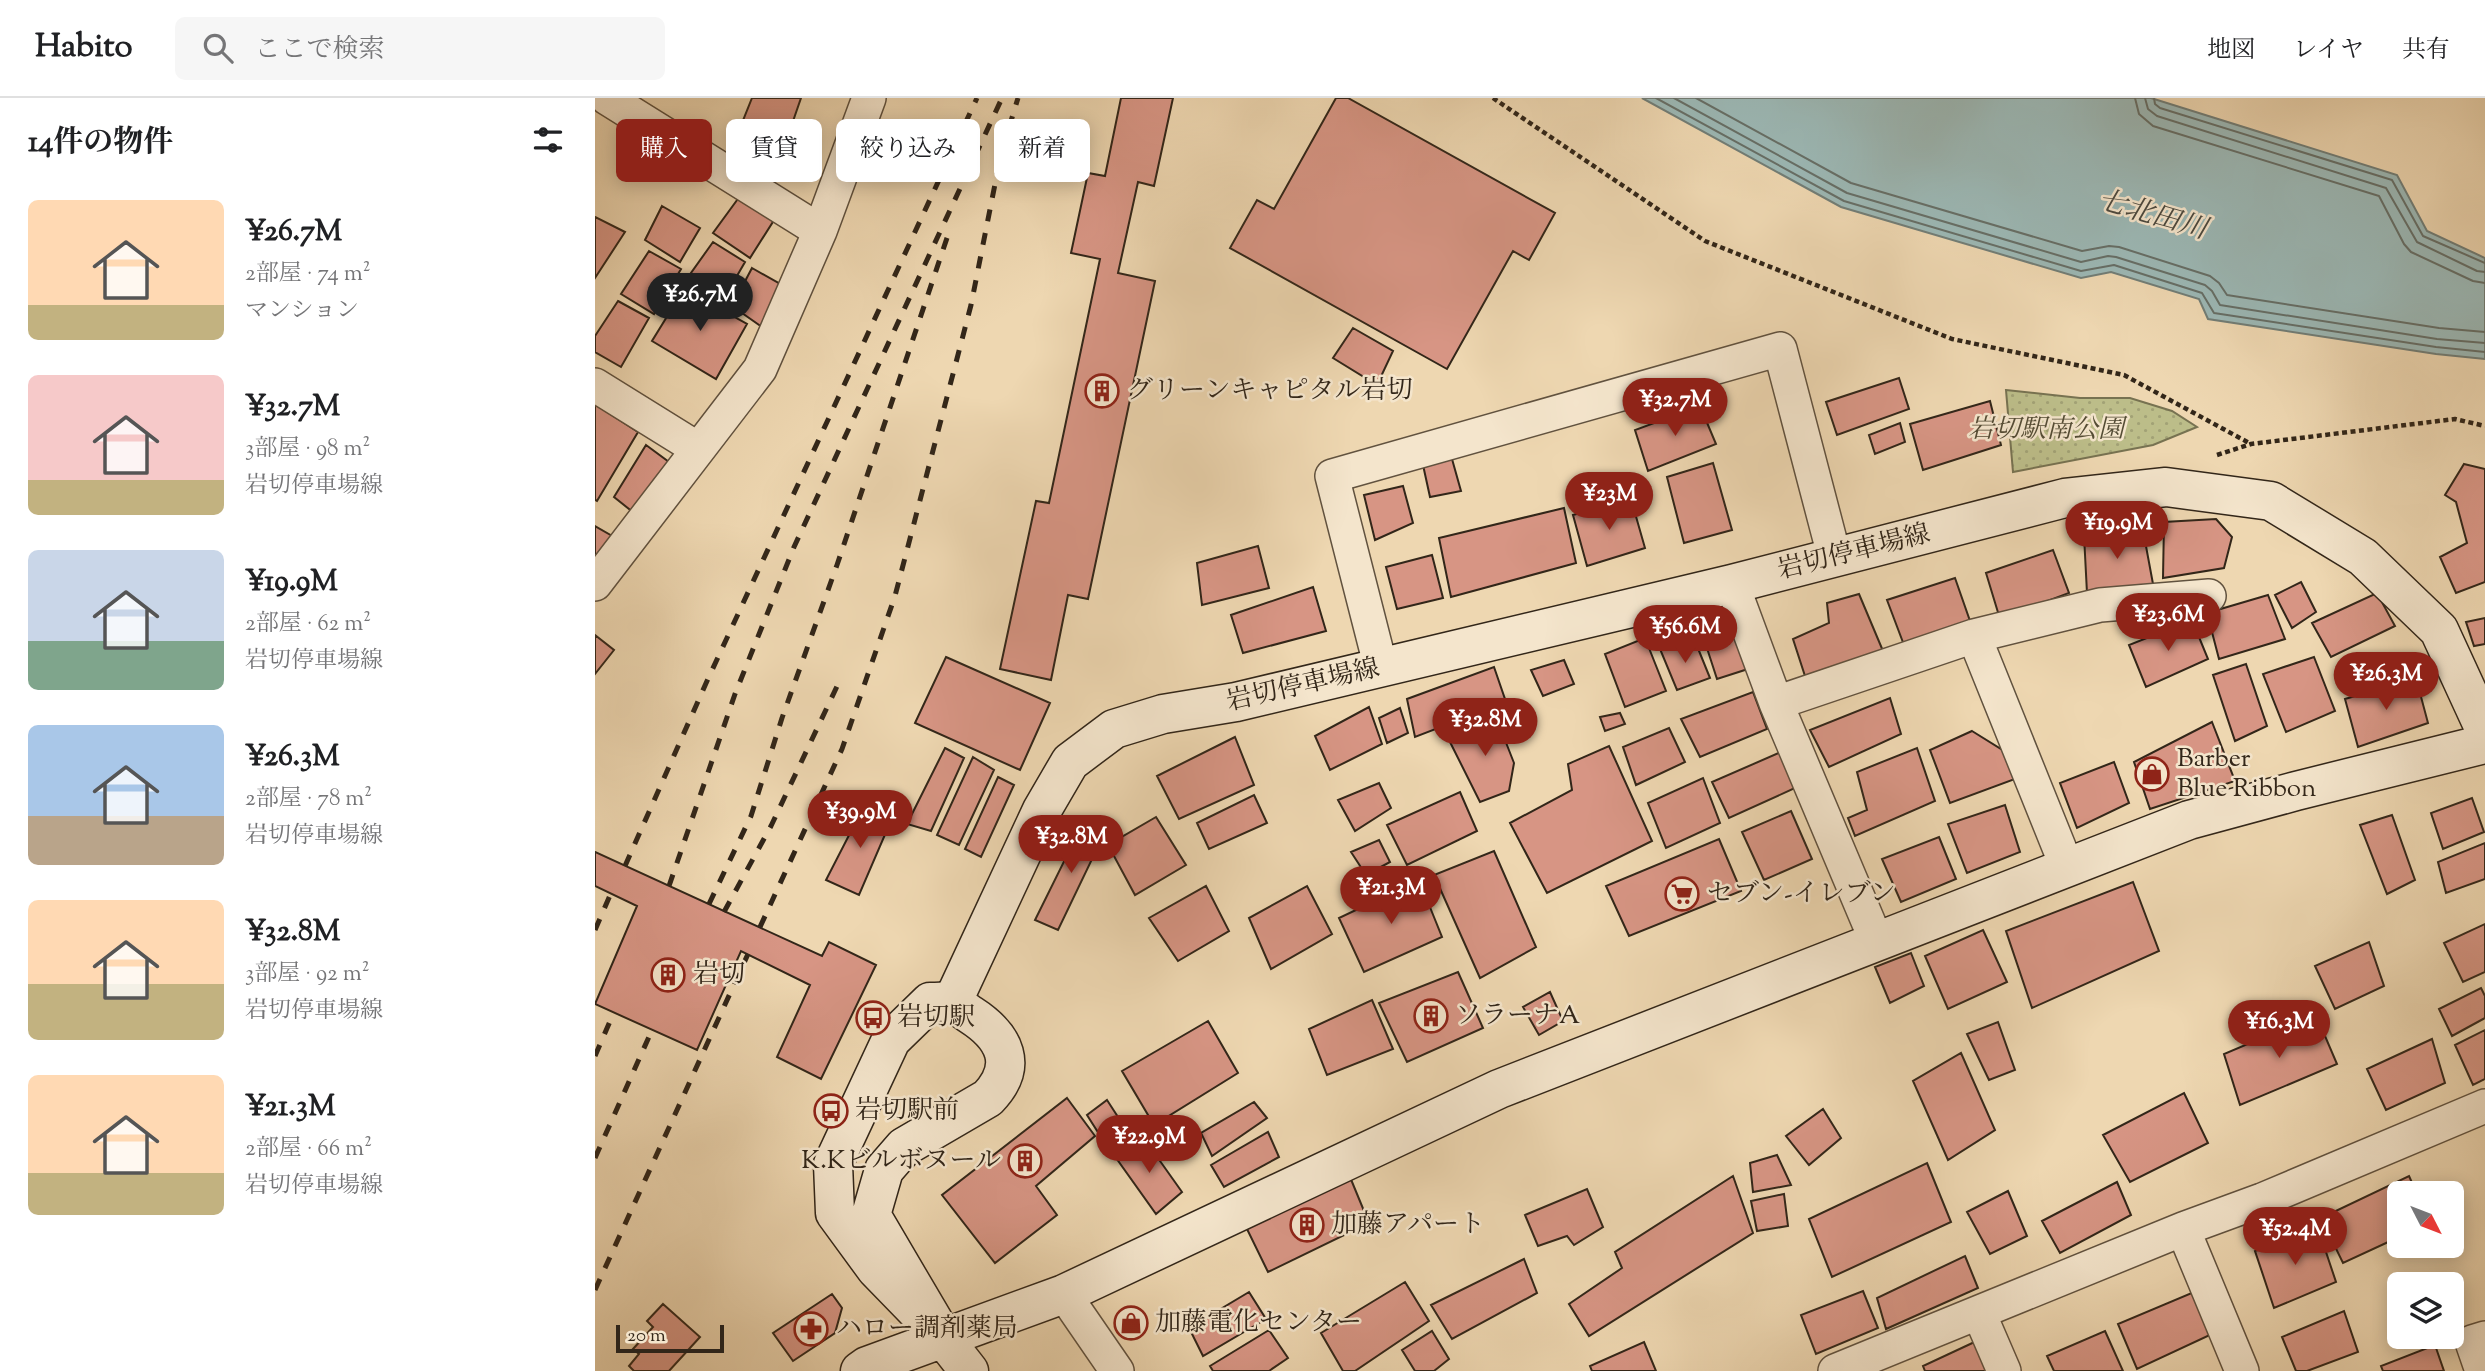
<!DOCTYPE html>
<html lang="ja">
<head>
<meta charset="utf-8">
<style>
	body { margin:0; font-family:"Sorts Mill Goudy","Noto Serif JP",serif; background:#f6f6f6; color:#202124; height:100vh; display:flex; flex-direction:column; font-size:26px; white-space:nowrap }
	* { box-sizing:border-box; margin:0 }
	p { font-size:23px; color:#757577 }
	.icon { flex:none; width:38px; height:38px; fill:none; stroke:currentColor; stroke-width:2; stroke-linecap:round; stroke-linejoin:round }
	.map { position:relative; flex:1; overflow:hidden }
	.panel { display:flex; flex-direction:column; background:#fff; width:595px }
	.panel>* { flex:none }
	.top-card { position:absolute; left:21px; top:21px; width:665px; height:63px; display:flex; gap:14px }
	.needle { width:46px; rotate:132deg }
	.controls { position:absolute; left:1792px; top:1083px; display:grid; gap:14px }
	.controls a { display:grid; place-items:center; width:77px; height:77px; border-radius:10px; background:#fff; box-shadow:0 4px 18px #0003; font-size:35px }
	.scale { position:absolute; left:21px; bottom:18px; width:108px; box-sizing:border-box; padding-left:7px; border:4px solid #322619; border-top:0; font-size:19px; line-height:24px; white-space:nowrap; color:#322619; -webkit-text-stroke:5px #f4e5cc; paint-order:stroke }
	.price { position:absolute; translate:-50% -60px; padding:0 16px; border-radius:24px; background:#8f2418; color:#fff; font-size:23px; line-height:46px; filter:drop-shadow(0 2px 4px #0008) }
	.price::after { content:''; position:absolute; left:50%; top:42px; width:21px; height:16px; margin-left:-10px; background:inherit; clip-path:polygon(0 0,100% 0,50% 100%) }
	.price.current { background:#222; color:#fff }
	ul { padding:0; list-style:none }
	li { display:flex; align-items:center; gap:21px; height:175px; padding:0 28px }
	li span { display:grid; place-items:center; flex:none; width:196px; height:140px; border-radius:10px; color:#555 }
	li>.icon { margin-inline-start:auto }
	span .icon { width:84px; height:84px; fill:#fffc; stroke-width:1 }
	li b { font-size:30px }
	h2 { display:flex; justify-content:space-between; align-items:center; height:84px; padding:0 28px; font-size:30px }
	.pill { padding:0 24px; border-radius:10px; background:#fff; box-shadow:0 4px 18px #0003; font-size:24px; line-height:63px }
	.pill.current { background:#8f2418; color:#fff }
	header { display:flex; align-items:center; gap:42px; box-sizing:border-box; height:98px; padding:0 35px; background:#fff; border-bottom:2px solid #e0e0e0 }
	header strong { font-size:33px }
	nav { display:flex; gap:38px; margin-inline-start:auto; font-size:24px }
	.search { width:490px; height:63px; background:#f6f6f6; display:flex; align-items:center; gap:18px; box-sizing:border-box; padding:0 24px; border-radius:10px; color:#757577; font-size:26px }
	main { display:flex; flex:1; min-height:0 }
	.map>svg:first-child { display:block }
	.park { fill:url(#park-dots); stroke:#777251; stroke-width:2 }
	.water { fill:#9cb8b5; stroke:#727e77; stroke-width:2 }
	.lines { fill:none; stroke-linecap:round; stroke-linejoin:round }
	.shore { stroke:#676f67; stroke-width:2 }
	.building { fill:#d79584; stroke:#322619; stroke-width:2 }
	.street-casing { stroke:#61523f; stroke-width:36 }
	.secondary-casing { stroke:#322619; stroke-width:41 }
	.path { stroke:#322619; stroke-width:4.5; stroke-dasharray:5 3.5; stroke-linecap:butt }
	.street { stroke:#f4e5cc; stroke-width:33 }
	.secondary { stroke:#f4e5cc; stroke-width:38 }
	.rail { stroke:#322619; stroke-width:5; stroke-dasharray:12 12; stroke-linecap:butt }
	.labels { text-anchor:middle; dominant-baseline:central; stroke-width:5; stroke-linejoin:round; paint-order:stroke }
	.poi-label { font-size:26px; fill:#322619; stroke:#f4e5cc; text-anchor:start }
	.park-label { font-size:26px; font-style:italic; fill:#544c35; stroke:#f4e5cc }
	.street-label { font-size:26px; fill:#322619; stroke:#f4e5cc }
	.water-label { font-size:28px; font-style:italic; fill:#4c4a40; stroke:#f4e5cc }
</style>
</head>
<body>
<header>
<strong>Habito</strong>
<div class="search"><svg class="icon" aria-label="search" viewBox="0 0 24 24"><circle cx="10" cy="10" r="6"/><path d="M15 15l6 6"/></svg>ここで検索</div>
<nav><a>地図</a><a>レイヤ</a><a>共有</a></nav>
</header>
<main>
<section class="panel">
<h2>14件の物件<svg class="icon" aria-label="filters" viewBox="0 0 24 24"><path d="M4 7h16M4 17h16"/><circle cx="9" cy="7" r="2"/><circle cx="15" cy="17" r="2"/></svg></h2>
<ul>
<li><span style="background:linear-gradient(#ffd9b3 75%,#c2b280 0)"><svg class="icon" aria-label="home" viewBox="0 0 24 24"><path d="M3 11l9-7 9 7M6 9v11h12V9"/></svg></span><div><b>¥26.7M</b><p>2部屋 · 74 m²</p><p>マンション</p></div></li>
<li><span style="background:linear-gradient(#f6c9c9 75%,#c2b280 0)"><svg class="icon" aria-label="home" viewBox="0 0 24 24"><path d="M3 11l9-7 9 7M6 9v11h12V9"/></svg></span><div><b>¥32.7M</b><p>3部屋 · 98 m²</p><p>岩切停車場線</p></div></li>
<li><span style="background:linear-gradient(#c9d6e8 65%,#7fa58c 0)"><svg class="icon" aria-label="home" viewBox="0 0 24 24"><path d="M3 11l9-7 9 7M6 9v11h12V9"/></svg></span><div><b>¥19.9M</b><p>2部屋 · 62 m²</p><p>岩切停車場線</p></div></li>
<li><span style="background:linear-gradient(#a9c7e8 65%,#b9a48a 0)"><svg class="icon" aria-label="home" viewBox="0 0 24 24"><path d="M3 11l9-7 9 7M6 9v11h12V9"/></svg></span><div><b>¥26.3M</b><p>2部屋 · 78 m²</p><p>岩切停車場線</p></div></li>
<li><span style="background:linear-gradient(#ffd9b3 60%,#c2b280 0)"><svg class="icon" aria-label="home" viewBox="0 0 24 24"><path d="M3 11l9-7 9 7M6 9v11h12V9"/></svg></span><div><b>¥32.8M</b><p>3部屋 · 92 m²</p><p>岩切停車場線</p></div></li>
<li><span style="background:linear-gradient(#ffd9b3 70%,#c2b280 0)"><svg class="icon" aria-label="home" viewBox="0 0 24 24"><path d="M3 11l9-7 9 7M6 9v11h12V9"/></svg></span><div><b>¥21.3M</b><p>2部屋 · 66 m²</p><p>岩切停車場線</p></div></li>
</ul>
</section>
<div class="map">
<svg width="1890" height="1273" viewBox="0 0 1890 1273">
	<defs>
		<pattern id="park-dots" width="8" height="8" patternUnits="userSpaceOnUse" patternTransform="scale(1.75)"><rect width="8" height="8" fill="#bcbd89"/><path d="M2 2h.1M6 6h.1" fill="none" stroke="#a2a276" stroke-width="1.8" stroke-linecap="round"/></pattern>
	</defs>
	<rect width="100%" height="100%" fill="#eed7b1"/>
	<filter id="stains"><feTurbulence type="fractalNoise" baseFrequency=".00286" numOctaves="4"/><feColorMatrix values="0 0 0 0 .2 0 0 0 0 .09 0 0 0 0 .02 0 0 0 .5 -.17"/></filter>
	<radialGradient id="worn" r=".72"><stop offset=".6" stop-color="#630" stop-opacity="0"/><stop offset="1" stop-color="#630" stop-opacity=".3"/></radialGradient>
	<path class="park" d="M1411,292L1485,300H1535L1577,313L1602,329L1558,347L1418,374Z"/>
	<path class="water" d="M1047,0H1556L1802,77L1832,133L1890,160V261L1841,256L1613,221L1604,201L1516,174L1486,180L1246,109Z"/>
	<g class="lines">
		<path class="shore" d="M1061,0L1249,103L1486,173L1519,167L1607,195L1619,215L1841,249L1890,254
			M1079,0L1252,95L1486,164L1513,158L1521,159L1610,187L1617,193L1625,207L1842,241L1890,245
			M1101,0L1256,85L1487,153L1514,148L1524,149L1615,178L1624,185L1632,197L1844,230L1890,234
			M1540,0L1544,16L1558,28L1784,98L1809,146L1816,154L1878,183L1890,185
			M1550,0L1553,11L1562,18L1791,90L1822,144L1882,173L1890,174
			M1559,0L1560,6L1565,10L1797,82L1828,138L1890,165"/>
	</g>
	<path class="building" d="M157,0H206L186,58L141,40Z
		M526,0H578L559,88L543,84L523,175L560,183L493,501L473,497L456,582L405,571L441,403L454,405L505,161L476,155L493,75L510,78Z
		M741,0H753L960,115L934,162L918,153L852,271L635,150L662,102L679,111Z
		M145,98L181,119L155,160L118,135Z
		M67,108L105,130L85,164L50,142Z
		M0,119L30,134L0,180Z
		M118,144L150,164L128,202L91,182Z
		M54,153L86,171L59,216L26,196Z
		M157,170L187,187L167,229L137,208Z
		M89,191L152,226L121,281L57,243Z
		M23,203L54,220L26,269L0,254V238Z
		M758,230L798,253L782,287L738,260Z
		M1304,280L1314,311L1242,337L1231,304Z
		M1395,303L1406,347L1328,372L1315,326Z
		M0,306L43,334L2,403L0,402Z
		M1105,308L1121,346L1053,373L1040,332Z
		M1305,325L1310,344L1280,356L1274,337Z
		M51,347L74,364L39,415L19,399Z
		M857,361L866,393L835,399L828,367Z
		M1118,365L1137,432L1089,445L1072,379Z
		M1869,366L1890,371V484L1861,495L1845,459L1872,445L1861,404L1850,397Z
		M808,388L818,425L780,442L769,397Z
		M1036,401L1050,450L992,468L978,417Z
		M969,410L981,465L856,499L844,440Z
		M1621,421L1637,439L1629,470L1568,480L1569,424Z
		M0,428L19,439L0,466Z
		M1548,432L1558,486L1492,495L1489,437Z
		M663,448L674,490L607,507L602,465Z
		M1458,452L1474,495L1405,521L1391,475Z
		M837,457L848,500L802,511L791,469Z
		M1360,480L1375,523L1309,547L1292,502Z
		M1706,484L1721,514L1697,530L1680,497Z
		M718,489L731,533L648,555L636,517Z
		M1782,495L1800,528L1736,559L1717,525Z
		M1264,496L1288,553L1210,578L1198,541L1234,525L1232,505Z
		M1673,497L1690,541L1624,561L1612,515Z
		M1890,520V546L1879,548L1871,524Z
		M1597,522L1613,561L1551,589L1534,547Z
		M1141,530L1156,570L1122,581L1109,541Z
		M0,537L19,552L0,576Z
		M1050,540L1071,593L1030,609L1010,556Z
		M1100,543L1115,580L1082,592L1065,551Z
		M351,559L455,605L425,672L320,625Z
		M1719,559L1740,613L1691,634L1668,576Z
		M969,562L979,586L948,598L936,572Z
		M1651,566L1672,628L1640,643L1618,577Z
		M899,569L911,604L820,639L812,601Z
		M1821,580L1833,625L1763,649L1750,601Z
		M1158,594L1172,631L1105,659L1086,621Z
		M1295,600L1306,636L1234,669L1215,632Z
		M774,609L787,646L735,672L720,638Z
		M805,610L813,635L792,645L784,620Z
		M1025,615L1030,626L1010,633L1005,619Z
		M901,619L919,665L914,693L885,704L852,638Z
		M1617,624L1640,683L1555,711L1539,664Z
		M1074,630L1090,664L1041,687L1028,649Z
		M1377,633L1409,653L1420,681L1355,705L1335,652Z
		M640,639L659,687L584,721L562,678Z
		M1014,648L1057,743L952,795L915,725L977,692L973,666Z
		M350,650L369,660L336,733L312,726Z
		M1322,650L1340,703L1260,738L1253,720L1272,712L1262,674Z
		M1186,654L1200,690L1134,720L1117,684Z
		M378,659L399,672L364,747L342,737Z
		M1519,664L1534,705L1482,730L1465,685Z
		M403,679L419,687L386,759L370,751Z
		M1108,680L1125,725L1071,750L1053,705Z
		M784,685L796,710L760,733L743,702Z
		M865,694L882,733L812,767L792,727Z
		M659,697L672,725L614,751L602,725Z
		M1877,700L1889,734L1848,751L1836,715Z
		M270,706L298,718L264,797L231,782Z
		M1410,707L1425,754L1372,775L1353,726Z
		M1196,713L1217,761L1169,782L1147,734Z
		M1797,717L1820,782L1792,796L1765,727Z
		M561,719L591,767L540,797L513,747Z
		M490,721L511,732L463,832L440,822Z
		M1344,739L1361,781L1306,804L1287,761Z
		M1124,741L1146,793L1034,838L1011,788Z
		M784,742L795,764L771,777L756,754Z
		M1890,745V781L1851,795L1843,764Z
		M899,753L941,849L885,880L839,777Z
		M0,754L227,858L234,844L281,867L226,981L182,959L215,887L146,853L102,952L0,906L42,808L0,788Z
		M824,782L847,839L769,874L744,820Z
		M1538,784L1564,853L1437,910L1411,833Z
		M611,788L634,833L583,863L554,820Z
		M712,788L737,836L676,871L654,820Z
		M1890,826V874L1868,884L1849,845Z
		M1388,832L1412,884L1353,911L1330,858Z
		M1774,844L1789,888L1740,911L1720,868Z
		M1316,855L1329,888L1295,905L1280,869Z
		M863,874L888,930L812,964L784,905Z
		M1886,890L1890,898V920L1857,938L1844,911Z
		M955,894L968,923L944,937L928,909Z
		M777,902L798,951L732,977L714,931Z
		M1721,917L1742,966L1645,1007L1629,956Z
		M613,923L643,975L559,1027L527,973Z
		M1403,924L1420,972L1394,982L1372,936Z
		M1890,932V981L1878,987L1860,947Z
		M1837,941L1850,985L1791,1012L1772,971Z
		M1366,955L1400,1032L1353,1062L1318,983Z
		M1589,995L1613,1045L1535,1084L1508,1037Z
		M472,1000L500,1038L441,1088L462,1117L400,1165L347,1097Z
		M512,1002L534,1036L513,1050L492,1017Z
		M659,1004L672,1020L617,1058L606,1035Z
		M1228,1011L1246,1040L1214,1067L1191,1038Z
		M673,1034L684,1059L629,1089L616,1067Z
		M548,1039L587,1094L561,1116L519,1057Z
		M1182,1057L1196,1087L1158,1094L1155,1065Z
		M1332,1065L1356,1124L1237,1179L1214,1121Z
		M1138,1078L1158,1135L994,1238L974,1206L1027,1170L1020,1154Z
		M1814,1078L1822,1096H1804V1139L1748,1165L1726,1120Z
		M755,1079L774,1125L673,1174L651,1129Z
		M1522,1084L1536,1117L1465,1155L1447,1123Z
		M992,1091L1008,1129L979,1147L972,1138L943,1148L930,1117Z
		M1413,1093L1432,1138L1395,1156L1372,1114Z
		M1189,1096L1193,1128L1162,1133L1156,1103Z
		M1723,1130L1741,1184L1679,1210L1660,1153Z
		M1370,1158L1383,1190L1291,1231L1282,1200Z
		M929,1161L942,1195L857,1241L836,1207Z
		M810,1184L834,1223L760,1273H748L726,1235Z
		M1268,1193L1283,1230L1221,1256L1206,1217Z
		M654,1194L671,1221L608,1258L594,1230Z
		M1599,1194L1617,1236L1542,1271L1523,1226Z
		M237,1196L247,1210L240,1235L198,1263L178,1235Z
		M68,1206L105,1239L74,1273H39L34,1268L44,1256L38,1251L58,1229L52,1223Z
		M1749,1213L1763,1254L1712,1273H1701L1687,1239Z
		M674,1232L693,1260L674,1273H618L615,1268Z
		M837,1233L854,1261L839,1273H820L807,1252Z
		M1510,1233L1528,1273H1459L1452,1258Z
		M1386,1241L1397,1273H1330L1328,1268Z
		M1049,1244L1061,1273H997L995,1268Z
		M1840,1247L1849,1273H1788L1786,1268Z"/>
	<g class="lines">
		<defs>
			<path id="street" d="M12,0L225,133
				M0,287L103,351
				M0,486L165,271L225,133L274,0
				M1137,486L1181,605L1281,842
				M1379,538L1472,769
				M786,570L737,378L1185,251L1240,461
				M1181,605L1379,538L1505,507L1614,498
				M1588,1131L1647,1273
				M469,1196L522,1273
				M1384,1215L1409,1273
				M1240,1273L1588,1131L1667,1102L1890,1008
				M1887,1273L1877,1244L1890,1240"/>
			<path id="secondary" d="M357,905L447,712L475,664L519,631L568,616L641,604L1137,486L1470,400L1571,389L1676,403L1768,459L1844,532L1890,632
				M349,1241L276,1117L289,1072L309,1049L393,1000C424,968 410,939 376,917C370,913 363,907 357,905C350,903 342,904 335,904L296,942L238,1066L240,1115L281,1171L349,1241L374,1273
				M265,1273L272,1268L469,1196L904,991L1594,722L1701,693L1890,646"/>
		</defs>
		<use href="#street" class="street-casing"/>
		<use href="#secondary" class="secondary-casing"/>
		<path class="path" d="M898,0L1110,143L1357,241L1529,277L1656,346
			M1622,357L1656,346L1860,321L1890,328"/>
		<use href="#street" class="street"/>
		<use href="#secondary" class="secondary"/>
		<path class="rail" d="M30,768L112,583L382,0
			M74,788L140,596L199,449L407,0
			M114,806L156,718L187,620L242,467L354,134
			M129,814L176,728L245,582
			M165,829L247,651L300,498L376,207L406,56L423,0
			M0,832L16,795
			M0,958L19,914
			M0,1060L57,932
			M0,1192L153,856"/>
	</g>
	<defs>
		<symbol id="building-ring" viewBox="-11 -11 22 22"><circle r="9.5" fill="#f4e5cc" stroke="#8f2418" stroke-width="1.5"/><path d="M-4-6H4V6H1V3H-1V6H-4ZM-2.5-4.3h1.7v1.8h-1.7ZM.8-4.3h1.7v1.8H.8ZM-2.5-1h1.7V.8h-1.7ZM.8-1h1.7V.8H.8Z" fill="#8f2418"/></symbol>
		<symbol id="shop-ring" viewBox="-11 -11 22 22"><circle r="9.5" fill="#f4e5cc" stroke="#8f2418" stroke-width="1.5"/><path d="M-5-2.5h2.3a2.7 3.5 0 0 1 5.4 0H5L5.5 6h-11ZM-1.5-2.5h3a1.5 2.3 0 0 0-3 0Z" fill="#8f2418"/></symbol>
		<symbol id="supermarket-ring" viewBox="-11 -11 22 22"><circle r="9.5" fill="#f4e5cc" stroke="#8f2418" stroke-width="1.5"/><path d="M-6-5.5h2.5l.6 2H6L4.5 2H-2.5L-4.4-4H-6ZM-1.5 3.2a1.3 1.3 0 1 0 .1 0ZM3 3.2a1.3 1.3 0 1 0 .1 0Z" fill="#8f2418"/></symbol>
		<symbol id="bus-ring" viewBox="-11 -11 22 22"><circle r="9.5" fill="#f4e5cc" stroke="#8f2418" stroke-width="1.5"/><path d="M-5-6H5V4H4V6H2V4H-2V6H-4V4H-5ZM-3.5-4V0h7V-4ZM-3.5 1.2v1.5H-2V1.2ZM2 1.2v1.5H3.5V1.2Z" fill="#8f2418"/></symbol>
		<symbol id="pharmacy-ring" viewBox="-11 -11 22 22"><circle r="9.5" fill="#f4e5cc" stroke="#8f2418" stroke-width="1.5"/><path d="M-2-6h4v4h4v4h-4v4h-4v-4h-4v-4h4Z" fill="#8f2418"/></symbol>
	</defs>
	<g fill-rule="evenodd">
		<use href="#building-ring" x="488" y="274" width="38" height="38"/>
		<use href="#shop-ring" x="1538" y="657" width="38" height="38"/>
		<use href="#supermarket-ring" x="1068" y="777" width="38" height="38"/>
		<use href="#building-ring" x="54" y="858" width="38" height="38"/>
		<use href="#building-ring" x="817" y="899" width="38" height="38"/>
		<use href="#bus-ring" x="259" y="901" width="38" height="38"/>
		<use href="#bus-ring" x="217" y="994" width="38" height="38"/>
		<use href="#building-ring" x="411" y="1044" width="38" height="38"/>
		<use href="#building-ring" x="693" y="1108" width="38" height="38"/>
		<use href="#shop-ring" x="517" y="1206" width="38" height="38"/>
		<use href="#pharmacy-ring" x="197" y="1212" width="38" height="38"/>
	</g>
	<g class="labels">
		<g class="poi-label">
			<text x="532" y="293">グリーンキャピタル岩切</text>
			<text x="1582" y="661">Barber<tspan x="1582" dy="30">Blue Ribbon</tspan></text>
			<text x="1112" y="796">セブン-イレブン</text>
			<text x="98" y="877">岩切</text>
			<text x="860" y="918">ソラーナA</text>
			<text x="302" y="920">岩切駅</text>
			<text x="260" y="1013">岩切駅前</text>
			<text x="406" y="1063" text-anchor="end">K.Kビルボヌール</text>
			<text x="736" y="1127">加藤アパート</text>
			<text x="560" y="1225">加藤電化センター</text>
			<text x="241" y="1231">ハロー調剤薬局</text>
		</g>
		<g class="park-label">
			<text x="1451" y="332">岩切駅南公園</text>
		</g>
		<g class="street-label">
			<text transform="translate(1259 455) rotate(-14)">岩切停車場線</text>
			<text transform="translate(708 588) rotate(-13)">岩切停車場線</text>
		</g>
		<g class="water-label">
			<text transform="translate(1557 118) rotate(16)">七北田川</text>
		</g>
	</g>
	<rect width="100%" height="100%" filter="url(#stains)"/>
	<rect width="100%" height="100%" fill="url(#worn)"/>
</svg>
<div class="controls">
<a><svg class="needle" viewBox="-14 -14 28 28"><path d="M0-13l5 13h-10z" fill="#e53935"/><path d="M0 13l5-13h-10z" fill="#757577"/></svg></a>
<a><svg class="icon" aria-label="layers" viewBox="0 0 24 24"><path d="M12 4l9 5-9 5-9-5zM3 14l9 5 9-5"/></svg></a>
</div>
<div class="scale">20 m</div>
<b class="price current" style="left:105px;top:235px">¥26.7M</b>
<b class="price" style="left:1080px;top:340px">¥32.7M</b>
<b class="price" style="left:1014px;top:434px">¥23M</b>
<b class="price" style="left:1522px;top:463px">¥19.9M</b>
<b class="price" style="left:1573px;top:555px">¥23.6M</b>
<b class="price" style="left:1090px;top:567px">¥56.6M</b>
<b class="price" style="left:1791px;top:614px">¥26.3M</b>
<b class="price" style="left:890px;top:660px">¥32.8M</b>
<b class="price" style="left:265px;top:752px">¥39.9M</b>
<b class="price" style="left:476px;top:777px">¥32.8M</b>
<b class="price" style="left:796px;top:828px">¥21.3M</b>
<b class="price" style="left:1684px;top:962px">¥16.3M</b>
<b class="price" style="left:554px;top:1077px">¥22.9M</b>
<b class="price" style="left:1700px;top:1169px">¥52.4M</b>
<div class="top-card">
<a class="pill current">購入</a>
<a class="pill">賃貸</a>
<a class="pill">絞り込み</a>
<a class="pill">新着</a>
</div>
</div>
</main>
</body>
</html>
